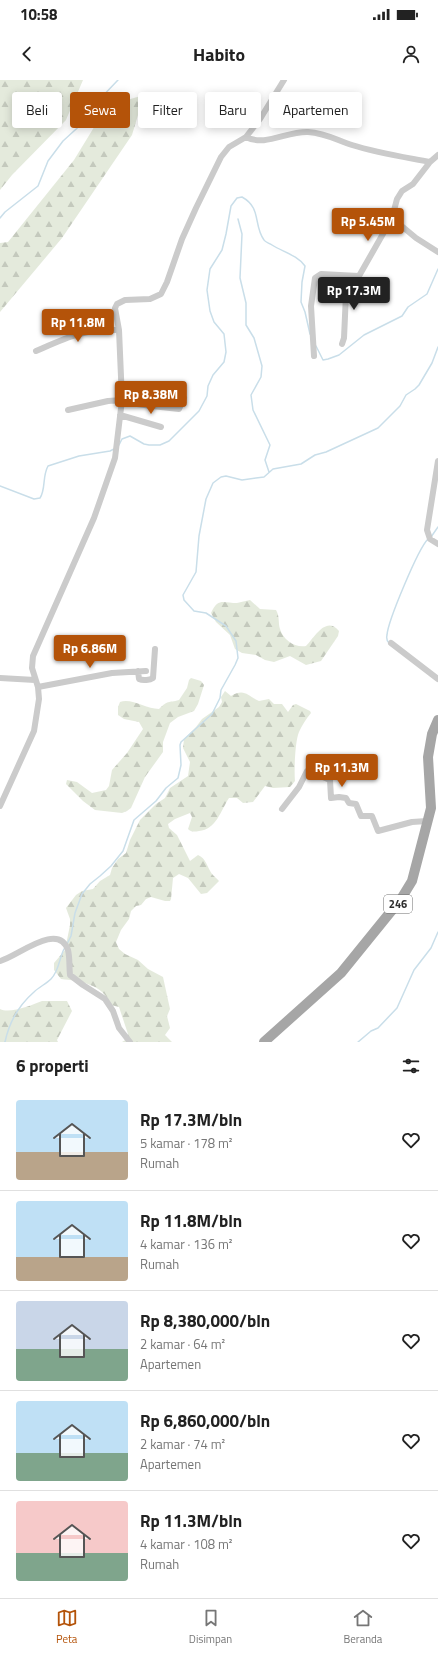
<!DOCTYPE html>
<html lang="id">
<head>
<meta charset="utf-8">
<style>
	body { margin:0; font-family:"Titillium Web",sans-serif; background:#f6f6f6; color:#222; height:100vh; display:flex; flex-direction:column; font-size:15px; white-space:nowrap }
	* { box-sizing:border-box; margin:0 }
	p { font-size:13px; color:#767676 }
	.icon { flex:none; width:22px; height:22px; fill:none; stroke:currentColor; stroke-width:2; stroke-linecap:round; stroke-linejoin:round }
	.map { position:relative; height:962px; overflow:hidden }
	.panel { display:flex; flex-direction:column; background:#fff; flex:1 }
	.panel>* { flex:none }
	.hud { position:absolute; left:12px; top:12px; width:414px; height:36px; display:flex; gap:8px }
	.price { position:absolute; translate:-50% -34px; padding:0 9px; border-radius:4px; background:#b45309; color:#fff; font-size:13px; line-height:26px; filter:drop-shadow(0 1px 2px #0008) }
	.price::after { content:''; position:absolute; left:50%; top:24px; width:12px; height:9px; margin-left:-6px; background:inherit; clip-path:polygon(0 0,100% 0,50% 100%) }
	.price.current { background:#222; color:#fff }
	ul { padding:0; list-style:none }
	li { display:flex; align-items:center; gap:12px; height:100px; padding:0 16px }
	li+li { border-top:1px solid #e0e0e0 }
	li span { display:grid; place-items:center; flex:none; width:112px; height:80px; border-radius:4px; color:#555 }
	li>.icon { margin-inline-start:auto }
	span .icon { width:48px; height:48px; fill:#fffc; stroke-width:1 }
	li b { font-size:17px }
	h2 { display:flex; justify-content:space-between; align-items:center; height:48px; padding:0 16px; font-size:17px }
	.chip { padding:0 14px; border-radius:4px; background:#fff; box-shadow:0 2px 10px #0003; font-size:14px; line-height:36px }
	.chip.current { background:#b45309; color:#fff }
	.status { display:flex; justify-content:space-between; align-items:center; height:28px; padding:0 20px; background:#fff; direction:ltr }
	.status svg { height:11px; fill:currentColor }
	header { display:flex; justify-content:space-between; align-items:center; height:52px; padding:0 16px; background:#fff; font-size:18px; font-weight:700 }
	.tab-bar { display:flex; justify-content:space-around; align-items:center; height:56px; border-top:1px solid #e0e0e0; background:#fff; font-size:11px; color:#767676 }
	.tab-bar a { display:grid; justify-items:center; gap:2px }
	.tab-bar .current { color:#b45309 }
	.map>svg:first-child { display:block }
	.forest { fill:url(#forest-firs) }
	.lines { fill:none; stroke-linecap:round; stroke-linejoin:round }
	.stream { stroke:#c9dee9; stroke-width:1.5 }
	.street { stroke:#cbcbcb; stroke-width:6 }
	.primary { stroke:#a6a6a6; stroke-width:10 }
	.labels { text-anchor:middle; dominant-baseline:central; stroke-width:4; stroke-linejoin:round; paint-order:stroke }
	.shield { fill:#fff; stroke:#6d6d6d; stroke-width:1 }
	.shield-label { font-size:11px; font-weight:bold; fill:#2e2e2e }
</style>
</head>
<body>
<div class="status"><b>10:58</b><svg viewBox="0 0 49 12"><path d="M0 12V9h3v3zM5 12V6h3v6zM10 12V3h3v9zM15 12V0h3v12zM26 1h20v11H26zM47 4h2v5h-2z"/></svg></div>
<header><svg class="icon" aria-label="back" viewBox="0 0 24 24"><path d="M15 5l-7 7 7 7"/></svg>Habito<svg class="icon" aria-label="person" viewBox="0 0 24 24"><circle cx="12" cy="8" r="4"/><path d="M4 21q1-7 8-7t8 7"/></svg></header>
<div class="map">
<svg width="438" height="962" viewBox="0 0 438 962">
	<defs>
		<pattern id="forest-firs" width="22" height="20" patternUnits="userSpaceOnUse"><rect width="22" height="20" fill="#e4eadc"/><path d="M5 1l3.5 6h-7zM16 11l3.5 6h-7z" fill="#c4c9bd"/></pattern>
	</defs>
	<rect width="100%" height="100%" fill="#fff"/>
	<path class="forest" d="M0,0H83L66,40L12,95L0,110Z
		M144,15L132,55L62,158L0,232V163L8,162L74,80L107,26Z
		M250,520L260,529L276,530C280,537 278,543 280,549C283,560 295,568 306,566C314,558 326,535 339,551L338,556L321,581L306,585L290,576L274,582L265,580L256,575L242,573L235,569L230,555L216,542L211,533C218,517 224,523 237,523C241,522 246,521 250,520Z
		M191,598L201,601L204,605L198,624L194,631L178,637L170,643L163,662V672L145,697L131,728L127,731L122,733L95,730L83,721L66,704L67,700L77,702L92,713L106,710L109,706L112,690L127,673L143,649L139,642L124,639L118,635V627L120,622C132,618 146,629 159,629C168,620 168,623 179,620L187,608L189,600Z
		M225,611L231,616C245,608 247,616 259,621L269,619L274,624H282L288,632L293,625L296,624L310,631L311,633C306,639 302,645 299,652C295,661 294,691 295,701L290,707L273,708L265,706L253,722L243,723L237,718H229C221,730 216,750 199,751C194,752 191,752 188,749L192,737L190,733L175,739L168,744L169,748L177,755L190,781L198,775C206,778 207,787 212,794C214,796 217,799 219,801L207,813L201,814L188,798L179,794L173,798L171,819L170,821H165L151,817L146,819L141,825L136,826L131,831L129,839L121,850L116,862L119,869L125,874L138,880L148,889L163,897L170,929L167,936L170,948L165,955L172,962H122L127,959L128,954L119,927L111,925C103,904 80,901 61,899L54,890V883L65,870L70,845V839L66,828L76,815L82,811L93,809L100,801L110,795L112,788L118,779L126,773L130,760L140,740L156,724L165,718L170,708L188,696L190,682L183,668L184,659L196,647L202,639L219,627L222,622L221,617Z
		M42,921H67L72,931L57,960L58,962H0V929C10,934 32,925 42,921Z"/>
	<g class="lines">
		<path class="stream" d="M0,138L5,132L38,106L48,81L63,61L86,40L97,22L118,0
			M238,139L242,154L240,198L246,223V245L254,258L262,286L261,297L251,315L253,330L270,365L265,380L269,392
			M316,266L323,280L328,279L339,275L364,255L402,236L408,227L427,214L438,189
			M119,365L122,359L130,356L144,364L149,365H160L169,361L199,331L207,316L208,306L213,295L224,282L226,272L224,254L214,242L210,231L207,210L210,189L222,170L226,154L231,126L237,118L242,117C262,128 253,145 264,160C265,162 269,163 272,165C283,172 297,175 305,186L302,202L301,222L305,232L310,254
			M0,406L34,419L40,418C46,409 42,397 48,386L79,376L110,371L114,369
			M431,457L438,447
			M389,563C387,561 386,559 387,555C388,541 418,469 428,459
			M67,864L71,856L75,833L82,814L90,804L100,796L111,786L123,771L134,740L156,721L166,708L178,698L181,685L180,665L181,662L212,634L220,618L221,610L235,585L238,578L236,561L226,546L206,533L194,531L184,520L183,515L196,492L199,456L206,419L213,403L221,397L226,396L242,400L264,397L273,389L301,384L315,375L326,372L378,348L400,326L406,315L415,309L419,305L432,283L438,267
			M5,962C9,943 19,925 34,912C39,907 46,904 51,899C59,891 59,879 64,869
			M358,962L371,951L378,948L397,928L414,890L431,868L438,852"/>
		<path class="street" d="M246,57C265,67 287,51 308,52C325,53 337,60 352,65C377,73 404,77 430,82
			M438,75L430,82L413,104L402,111L397,119L392,138L416,158L438,172
			M342,264L344,258L346,214L354,212L359,196L392,138
			M36,271C68,257 83,249 119,250
			M314,276L311,226L315,198L321,194L359,196
			M122,322L152,326L157,309
			M152,326L179,329L184,318
			M68,330L108,321L122,320
			M120,335L161,347
			M438,381L427,450L430,459L438,464
			M391,563L438,599
			M138,591L139,599C143,601 150,600 153,598L155,569
			M0,598L35,600
			M38,607L112,593L146,591
			M0,726L34,651L39,619L38,607L32,588L33,576L94,438L115,378L122,320L119,250L115,228L117,224L125,220L150,219L161,214L167,202L182,159L196,128L221,77L229,67L246,57L260,39L284,0
			M282,729L299,707L307,691H309L330,700L331,718L339,717L346,718L349,723L356,724L361,736H372L378,751L412,742L427,741
			M0,881C17,877 58,841 68,870C70,878 69,886 70,895L83,905L105,919L113,931L119,948L130,962"/>
		<path class="primary" d="M264,962L341,893L401,819L412,801L431,728L428,677L432,654L438,640"/>
	</g>
	<g class="labels">
		<rect class="shield" x="384" y="815" width="28" height="18" rx="3"/>
		<g class="shield-label">
			<text x="398" y="824">246</text>
		</g>
	</g>
</svg>
<b class="price" style="left:368px;top:162px">Rp 5.45M</b>
<b class="price current" style="left:354px;top:231px">Rp 17.3M</b>
<b class="price" style="left:78px;top:263px">Rp 11.8M</b>
<b class="price" style="left:151px;top:335px">Rp 8.38M</b>
<b class="price" style="left:90px;top:589px">Rp 6.86M</b>
<b class="price" style="left:342px;top:708px">Rp 11.3M</b>
<div class="hud">
<a class="chip">Beli</a>
<a class="chip current">Sewa</a>
<a class="chip">Filter</a>
<a class="chip">Baru</a>
<a class="chip">Apartemen</a>
</div>
</div>
<section class="panel">
<h2>6 properti<svg class="icon" aria-label="filters" viewBox="0 0 24 24"><path d="M4 7h16M4 17h16"/><circle cx="9" cy="7" r="2"/><circle cx="15" cy="17" r="2"/></svg></h2>
<ul>
<li><span style="background:linear-gradient(#bfe0f5 65%,#b9a48a 0)"><svg class="icon" aria-label="home" viewBox="0 0 24 24"><path d="M3 11l9-7 9 7M6 9v11h12V9"/></svg></span><div><b>Rp 17.3M/bln</b><p>5 kamar · 178 m²</p><p>Rumah</p></div><svg class="icon" aria-label="heart" viewBox="0 0 24 24"><path d="M12 20l-8-8c-3-5 5-10 8-4 3-6 11-1 8 4z"/></svg></li>
<li><span style="background:linear-gradient(#bfe0f5 70%,#b9a48a 0)"><svg class="icon" aria-label="home" viewBox="0 0 24 24"><path d="M3 11l9-7 9 7M6 9v11h12V9"/></svg></span><div><b>Rp 11.8M/bln</b><p>4 kamar · 136 m²</p><p>Rumah</p></div><svg class="icon" aria-label="heart" viewBox="0 0 24 24"><path d="M12 20l-8-8c-3-5 5-10 8-4 3-6 11-1 8 4z"/></svg></li>
<li><span style="background:linear-gradient(#c9d6e8 60%,#7fa58c 0)"><svg class="icon" aria-label="home" viewBox="0 0 24 24"><path d="M3 11l9-7 9 7M6 9v11h12V9"/></svg></span><div><b>Rp 8,380,000/bln</b><p>2 kamar · 64 m²</p><p>Apartemen</p></div><svg class="icon" aria-label="heart" viewBox="0 0 24 24"><path d="M12 20l-8-8c-3-5 5-10 8-4 3-6 11-1 8 4z"/></svg></li>
<li><span style="background:linear-gradient(#bfe0f5 65%,#7fa58c 0)"><svg class="icon" aria-label="home" viewBox="0 0 24 24"><path d="M3 11l9-7 9 7M6 9v11h12V9"/></svg></span><div><b>Rp 6,860,000/bln</b><p>2 kamar · 74 m²</p><p>Apartemen</p></div><svg class="icon" aria-label="heart" viewBox="0 0 24 24"><path d="M12 20l-8-8c-3-5 5-10 8-4 3-6 11-1 8 4z"/></svg></li>
<li><span style="background:linear-gradient(#f6c9c9 65%,#7fa58c 0)"><svg class="icon" aria-label="home" viewBox="0 0 24 24"><path d="M3 11l9-7 9 7M6 9v11h12V9"/></svg></span><div><b>Rp 11.3M/bln</b><p>4 kamar · 108 m²</p><p>Rumah</p></div><svg class="icon" aria-label="heart" viewBox="0 0 24 24"><path d="M12 20l-8-8c-3-5 5-10 8-4 3-6 11-1 8 4z"/></svg></li>
</ul>
</section>
<nav class="tab-bar">
<a class="current"><svg class="icon" aria-label="map" viewBox="0 0 24 24"><path d="M3 6l6-2 6 2 6-2v14l-6 2-6-2-6 2zM9 4v14M15 6v14"/></svg>Peta</a>
<a><svg class="icon" aria-label="saved" viewBox="0 0 24 24"><path d="M7 4h10v16l-5-4-5 4z"/></svg>Disimpan</a>
<a><svg class="icon" aria-label="home" viewBox="0 0 24 24"><path d="M3 11l9-7 9 7M6 9v11h12V9"/></svg>Beranda</a>
</nav>
</body>
</html>
